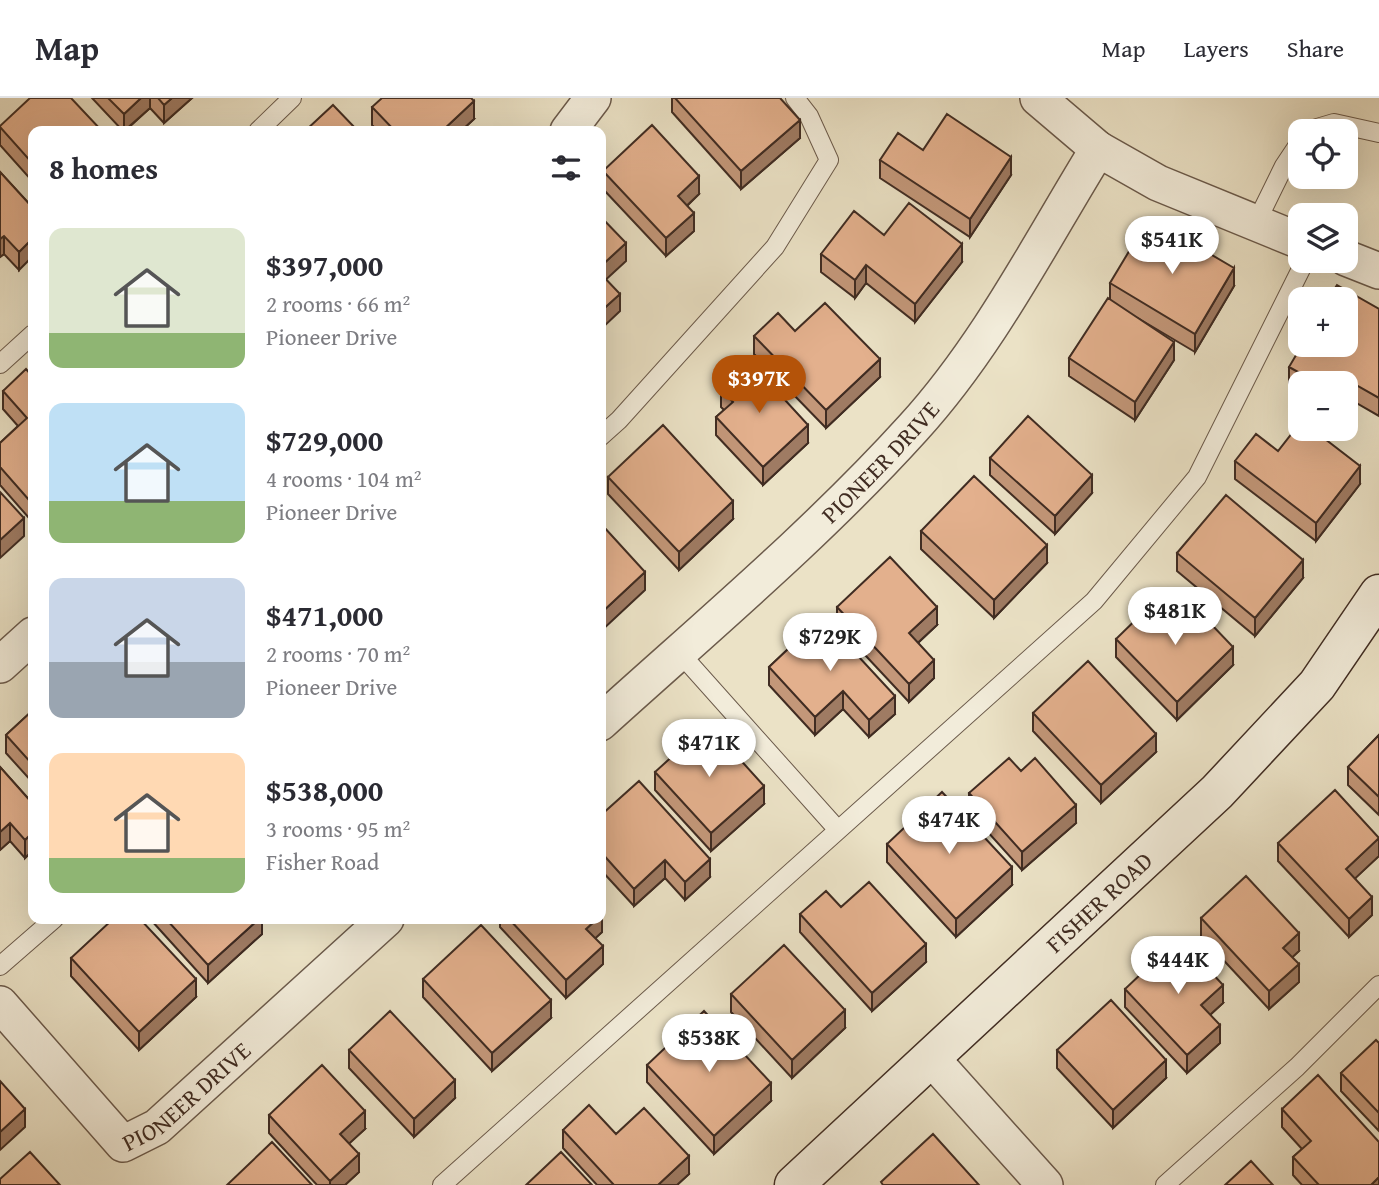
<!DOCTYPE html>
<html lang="en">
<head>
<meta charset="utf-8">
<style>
	body { margin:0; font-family:"Gentium Book Plus",serif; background:#f2f2f3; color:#2b2b33; height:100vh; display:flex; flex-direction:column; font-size:26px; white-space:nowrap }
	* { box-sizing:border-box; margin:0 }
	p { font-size:23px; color:#7c7c81 }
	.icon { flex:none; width:38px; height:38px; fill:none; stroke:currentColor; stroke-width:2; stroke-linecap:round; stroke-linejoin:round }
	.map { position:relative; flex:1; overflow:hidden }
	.panel { position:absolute; left:28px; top:28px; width:578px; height:798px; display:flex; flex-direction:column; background:#fff; border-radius:14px; box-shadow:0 7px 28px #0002 }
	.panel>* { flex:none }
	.buttons { position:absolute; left:1288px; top:21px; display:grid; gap:14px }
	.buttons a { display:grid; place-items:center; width:70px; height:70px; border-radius:14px; background:#fff; box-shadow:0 7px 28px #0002; font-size:35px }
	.price { position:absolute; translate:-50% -60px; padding:0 16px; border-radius:24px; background:#fff; color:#222; font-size:23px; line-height:46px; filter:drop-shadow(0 2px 4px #0008) }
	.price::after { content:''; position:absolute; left:50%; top:42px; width:21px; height:16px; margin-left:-10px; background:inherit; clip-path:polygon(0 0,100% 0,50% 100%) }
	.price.selected { background:#b45309; color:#fff }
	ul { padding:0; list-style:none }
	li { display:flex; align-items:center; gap:21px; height:175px; padding:0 21px }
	li span { display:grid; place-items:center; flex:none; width:196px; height:140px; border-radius:14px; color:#555 }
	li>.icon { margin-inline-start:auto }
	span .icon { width:84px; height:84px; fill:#fffc; stroke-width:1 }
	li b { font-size:30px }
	h2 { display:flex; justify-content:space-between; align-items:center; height:84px; padding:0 21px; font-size:30px }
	header { display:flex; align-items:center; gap:42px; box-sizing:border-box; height:98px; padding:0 35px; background:#fff; border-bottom:2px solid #e1e1e2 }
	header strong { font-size:33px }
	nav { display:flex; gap:38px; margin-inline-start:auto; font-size:24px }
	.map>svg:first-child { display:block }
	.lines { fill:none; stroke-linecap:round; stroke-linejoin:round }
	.lane-casing { stroke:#6b5a4b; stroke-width:20 }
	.street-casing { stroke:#6b5a4b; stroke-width:38 }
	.secondary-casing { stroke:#402c22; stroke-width:41 }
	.lane { stroke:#f2ecda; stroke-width:18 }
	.street { stroke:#f2ecda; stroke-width:35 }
	.secondary { stroke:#f2ecda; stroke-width:38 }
	.wall { fill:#c39779; stroke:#402c22; stroke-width:2 }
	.shaded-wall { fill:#9f7b63; stroke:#402c22; stroke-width:2 }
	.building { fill:#e3b08d; stroke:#402c22; stroke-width:2 }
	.labels { text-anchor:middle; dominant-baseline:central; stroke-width:7; stroke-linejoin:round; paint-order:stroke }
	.street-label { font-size:24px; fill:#402c22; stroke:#f2ecda }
</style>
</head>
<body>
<header>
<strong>Map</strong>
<nav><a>Map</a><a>Layers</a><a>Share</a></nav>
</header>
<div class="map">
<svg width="1379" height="1087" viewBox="0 0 1379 1087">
	<rect width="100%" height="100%" fill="#ebe2c6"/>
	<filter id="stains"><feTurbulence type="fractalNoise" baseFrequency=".00286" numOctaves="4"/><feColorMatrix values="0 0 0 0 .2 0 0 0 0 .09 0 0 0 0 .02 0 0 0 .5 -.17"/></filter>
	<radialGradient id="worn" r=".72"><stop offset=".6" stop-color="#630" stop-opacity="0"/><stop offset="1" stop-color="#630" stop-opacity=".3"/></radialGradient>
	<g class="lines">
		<defs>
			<path id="lane" d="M258,33L292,0
				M1307,33L1334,25L1379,35
				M1256,125L1284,68L1300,44
				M0,266L33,236
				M600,339L619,322L775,149L829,62L809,18L795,0
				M679,554L838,732
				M0,868L54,821
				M442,1087L1094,503L1197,379L1305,163
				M1165,1087L1297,969L1379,887"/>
			<g id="street">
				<path d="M1038,0L1098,51L1158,85L1300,143"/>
				<path d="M568,33L593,0"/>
				<path d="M1346,160L1379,173"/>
				<path d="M0,567L33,537"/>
				<path id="s1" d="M600,625C706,529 817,436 913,330C988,248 1040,145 1098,51"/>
				<path id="s2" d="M0,906L123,1046L157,1029L386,821"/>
				<path d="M932,961L1045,1087"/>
			</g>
			<g id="secondary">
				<path id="s3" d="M794,1087L1217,694L1317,587L1379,496"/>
			</g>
		</defs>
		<use href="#lane" class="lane-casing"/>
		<use href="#street" class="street-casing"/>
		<use href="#secondary" class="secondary-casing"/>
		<use href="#lane" class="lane"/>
		<use href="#street" class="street"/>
		<use href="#secondary" class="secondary"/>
	</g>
	<path class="wall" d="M92,0H192L164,25L150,10L125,33H123Z
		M672,0H780L800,40L741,91L672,14Z
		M372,9L474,21L461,33H378L372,27Z
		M0,28L33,33V84L0,47Z
		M923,52L1011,77L970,139L880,80V62Z
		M603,73L699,96L687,108L694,133L666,158L603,91Z
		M0,74L33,110L19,172L4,156L0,159Z
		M884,137L962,164L915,224L866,185L855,200L821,174V156Z
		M1110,185L1234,188L1195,254L1136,219L1174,262L1135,322L1069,278V260L1110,201Z
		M1379,211V318L1346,299V285H1300V293L1289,287V269Z
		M795,233L880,279L826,330L754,256V238Z
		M33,279V416L29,420L0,387V345L18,328L3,311V293Z
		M721,291L808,345L763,387L716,337V319L724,312L721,309Z
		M1278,353L1360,386L1316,443L1235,381V363Z
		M990,360L1092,395L1055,436L990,377Z
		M608,379L733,421L679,472L608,396Z
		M921,433L1047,465L994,520L921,451Z
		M1177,455L1303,480L1255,538L1177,473Z
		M837,509L937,527L918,545L934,580L909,604L837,527Z
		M822,519L895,616L869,639L843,611L815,637L769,587V569Z
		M1116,541L1233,567L1177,622L1116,559Z
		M33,612V685L6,655V637Z
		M1033,615L1156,654L1101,705L1033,633Z
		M1379,637V717L1348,687V669Z
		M0,669L33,706V752L25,760L10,743L0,752Z
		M1021,673L1076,725L1022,772L969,713V695Z
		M655,674L764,706L711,753L655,692Z
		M600,718L710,779L685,802L665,780L634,808L600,771Z
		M1379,740V758L1355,780L1372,817L1349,839L1278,763V745Z
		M887,746L1012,787L956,839L887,764Z
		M841,809L926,864L872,913L800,834V816Z
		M1201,820L1299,853L1292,859L1299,884L1269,911L1201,838Z
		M151,821H262V836L208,885L151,822Z
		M500,821H600L602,834L595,840L603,866L566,900L500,829Z
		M71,860L196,899L139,952L71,878Z
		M423,881L551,920L492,973L423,899Z
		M1125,891L1223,905L1210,917L1220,945L1187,975L1125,909Z
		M731,896L845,930L792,980L731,914Z
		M1379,945V1033L1341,993V975Z
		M349,952L455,1000L414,1039L349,970Z
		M1057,952L1166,980L1113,1030L1057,970Z
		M647,967L771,1003L714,1056L647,984Z
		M1282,1011L1379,1087H1302L1293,1077V1059L1302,1051L1282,1029Z
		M269,1017L365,1031L349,1045L359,1074L345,1087H317L269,1035Z
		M563,1032L616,1036L689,1076L677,1087H597L563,1050Z"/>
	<path class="shaded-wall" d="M141,0H150V10L124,33V16Z
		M172,0H192L164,25V7Z
		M474,3V21L461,33H442Z
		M800,22V40L741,91V73Z
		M1011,59V77L970,139V121Z
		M699,78V96L678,116V98Z
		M694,115V133L666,158V140Z
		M4,138V156L0,159V141Z
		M33,140V158L19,172V154Z
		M626,145V163L600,187V169Z
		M962,146V164L915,224V206Z
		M866,167V185L855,200V182Z
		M1234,170V188L1195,254V236Z
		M620,196V213L600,232V214Z
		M1174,244V262L1135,322V304Z
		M880,261V279L826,330V312Z
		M1335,275V285H1329Z
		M808,327V345L763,387V369Z
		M1360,368V386L1316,443V425Z
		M1092,377V395L1055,436V418Z
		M33,398V416L29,420V402Z
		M733,403V421L679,472V454Z
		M24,420V438L0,460V442Z
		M1047,447V465L994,520V502Z
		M1303,462V480L1255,538V520Z
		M645,474V492L600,534V516Z
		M937,509V527L909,553V535Z
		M1233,549V567L1177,622V604Z
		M934,562V580L909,604V586Z
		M843,593V611L815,637V619Z
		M895,598V616L869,639V622Z
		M1156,636V654L1101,705V687Z
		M764,688V706L711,753V735Z
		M1076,707V725L1022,772V754Z
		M10,725V743L0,752V734Z
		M33,734V752L25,760V742Z
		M1379,740V758L1346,789V771Z
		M710,761V779L685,802V784Z
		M665,762V780L634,808V791Z
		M1012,769V787L956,839V821Z
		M1372,799V817L1349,839V821Z
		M602,816V834L586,849V831L597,821H600V818Z
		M259,821H262V836L208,885V867Z
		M1299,835V853L1283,868V850Z
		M926,846V864L872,913V895Z
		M603,848V866L566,900V882Z
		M1299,866V884L1269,911V893Z
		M196,881V899L139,952V934Z
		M1223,887V905L1201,925V907Z
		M551,902V920L492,973V955Z
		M845,912V930L792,980V962Z
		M1220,927V945L1187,975V957Z
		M1166,962V980L1113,1030V1012Z
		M455,982V1000L414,1039V1021Z
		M771,985V1003L714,1056V1038Z
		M25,1011V1029L0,1052V1034Z
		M365,1013V1031L340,1054V1036Z
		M359,1056V1074L345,1087H330V1083Z
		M689,1058V1076L677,1087H658Z
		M1379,1079V1087H1371Z"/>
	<path class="building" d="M30,0H71L102,33H33V66L0,29V28Z
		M108,0H141L124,16Z
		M158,0H172L164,7Z
		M382,0H471L474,3L442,33H395L372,9Z
		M675,0H780L800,22L741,73Z
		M333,7L358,33H305Z
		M947,16L1011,59L970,121L880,62L898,35L923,52Z
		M652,27L699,78L678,98L694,115L666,140L603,73Z
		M0,74L33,110V140L19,154L4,138L0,141Z
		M909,105L962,146L915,206L866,167L855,182L821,156L854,113L884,137Z
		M600,118L626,145L600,169Z
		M1149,120L1234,170L1195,236L1110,185Z
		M600,175L620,196L600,214Z
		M1337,187L1379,211V300L1335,275L1329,285H1318L1289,269L1302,247H1346V201H1328Z
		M1108,200L1174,244L1135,304L1069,260Z
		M825,205L880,261L826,312L754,238L778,215L795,233Z
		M750,264L808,327L763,369L716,319L733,304L721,291Z
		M26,271L33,279V398L29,402L0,369V345L27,320L3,293Z
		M1028,318L1092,377L1055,418L990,360Z
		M1300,325V331H1312L1360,368L1316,425L1235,363L1256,336L1278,353Z
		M663,327L733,403L679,454L608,379Z
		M974,378L1047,447L994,502L921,433Z
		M0,394L24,420L0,442Z
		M1226,397L1303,462L1255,520L1177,455Z
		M603,428L645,474L600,516V430Z
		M890,459L937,509L909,535L934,562L909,586L837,509Z
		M1188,502L1233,549L1177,604L1116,541L1154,504L1169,521Z
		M822,519L895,598L869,622L843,593L815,619L769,569Z
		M1088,563L1156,636L1101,687L1033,615Z
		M33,612V667L6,637Z
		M708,626L764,688L711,735L655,674Z
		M1379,637V699L1348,669Z
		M1009,660L1021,673L1035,660L1076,707L1022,754L969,695Z
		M0,669L33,706V734L25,742L10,725L0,734Z
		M639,683L710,761L685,784L665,762L634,791L600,753V718Z
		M1335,692L1379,740L1346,771L1372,799L1349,821L1278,745Z
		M942,694L1012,769L956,821L887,746Z
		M1246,778L1299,835L1283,850L1299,866L1269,893L1201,820Z
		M869,784L926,846L872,895L800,816L826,793L841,809Z
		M113,821H140L196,881L139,934L71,860Z
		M166,821H259L208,867Z
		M509,821H597L586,831L603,848L566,882Z
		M481,827L551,902L492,955L423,881Z
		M1179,840L1223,887L1201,907L1220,927L1187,957L1125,891Z
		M784,847L845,912L792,962L731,896Z
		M1111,902L1166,962L1113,1012L1057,952Z
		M390,913L455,982L414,1021L349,952Z
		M704,913L771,985L714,1038L647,967Z
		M1376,942L1379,945V1015L1341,975Z
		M322,967L365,1013L340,1036L359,1056L330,1083L269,1017Z
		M1318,977L1379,1044V1079L1371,1087H1319L1293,1059L1311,1043L1282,1011Z
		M0,983L25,1011L0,1034Z
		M589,1007L616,1036L644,1010L689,1058L658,1087H614L563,1032Z
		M933,1036L979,1087H883L881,1084Z
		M272,1044L312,1087H227Z
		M30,1054L60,1087H0V1081Z
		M561,1054L592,1087H526Z
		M1251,1063L1273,1087H1225Z"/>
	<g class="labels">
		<g class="street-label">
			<text stroke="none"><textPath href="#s1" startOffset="383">PIONEER DRIVE</textPath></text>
			<text stroke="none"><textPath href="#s3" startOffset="416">FISHER ROAD</textPath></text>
			<text stroke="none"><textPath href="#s2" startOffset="266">PIONEER DRIVE</textPath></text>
		</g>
	</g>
	<rect width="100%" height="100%" filter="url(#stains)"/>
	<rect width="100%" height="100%" fill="url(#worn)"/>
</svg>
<div class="buttons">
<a><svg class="icon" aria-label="locate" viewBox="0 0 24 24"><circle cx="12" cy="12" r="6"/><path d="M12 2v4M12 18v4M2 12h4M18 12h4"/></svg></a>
<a><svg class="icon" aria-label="layers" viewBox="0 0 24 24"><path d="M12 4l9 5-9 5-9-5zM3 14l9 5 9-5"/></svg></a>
<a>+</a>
<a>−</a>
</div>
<b class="price" style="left:1172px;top:178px">$541K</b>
<b class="price selected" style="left:759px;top:317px">$397K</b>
<b class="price" style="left:1175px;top:549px">$481K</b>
<b class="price" style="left:830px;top:575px">$729K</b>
<b class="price" style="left:709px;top:681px">$471K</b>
<b class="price" style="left:949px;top:758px">$474K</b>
<b class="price" style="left:1178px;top:898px">$444K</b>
<b class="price" style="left:709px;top:976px">$538K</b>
<section class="panel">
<h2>8 homes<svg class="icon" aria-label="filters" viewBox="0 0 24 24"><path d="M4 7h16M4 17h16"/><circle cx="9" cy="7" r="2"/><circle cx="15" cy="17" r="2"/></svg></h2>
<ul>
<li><span style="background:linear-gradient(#dfe7d0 75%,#8fb573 0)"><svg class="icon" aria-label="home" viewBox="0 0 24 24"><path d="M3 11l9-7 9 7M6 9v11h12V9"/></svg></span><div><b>$397,000</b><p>2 rooms · 66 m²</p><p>Pioneer Drive</p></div></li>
<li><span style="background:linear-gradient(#bfe0f5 70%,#8fb573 0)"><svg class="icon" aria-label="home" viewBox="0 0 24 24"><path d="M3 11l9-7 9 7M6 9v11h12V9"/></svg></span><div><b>$729,000</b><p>4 rooms · 104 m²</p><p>Pioneer Drive</p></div></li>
<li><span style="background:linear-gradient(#c9d6e8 60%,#9aa5b1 0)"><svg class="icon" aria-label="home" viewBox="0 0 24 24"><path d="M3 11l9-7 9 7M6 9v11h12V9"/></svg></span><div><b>$471,000</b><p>2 rooms · 70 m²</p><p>Pioneer Drive</p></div></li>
<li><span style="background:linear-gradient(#ffd9b3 75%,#8fb573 0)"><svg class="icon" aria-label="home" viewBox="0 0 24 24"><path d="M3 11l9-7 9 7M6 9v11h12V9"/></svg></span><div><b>$538,000</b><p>3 rooms · 95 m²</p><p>Fisher Road</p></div></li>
</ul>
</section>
</div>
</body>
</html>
